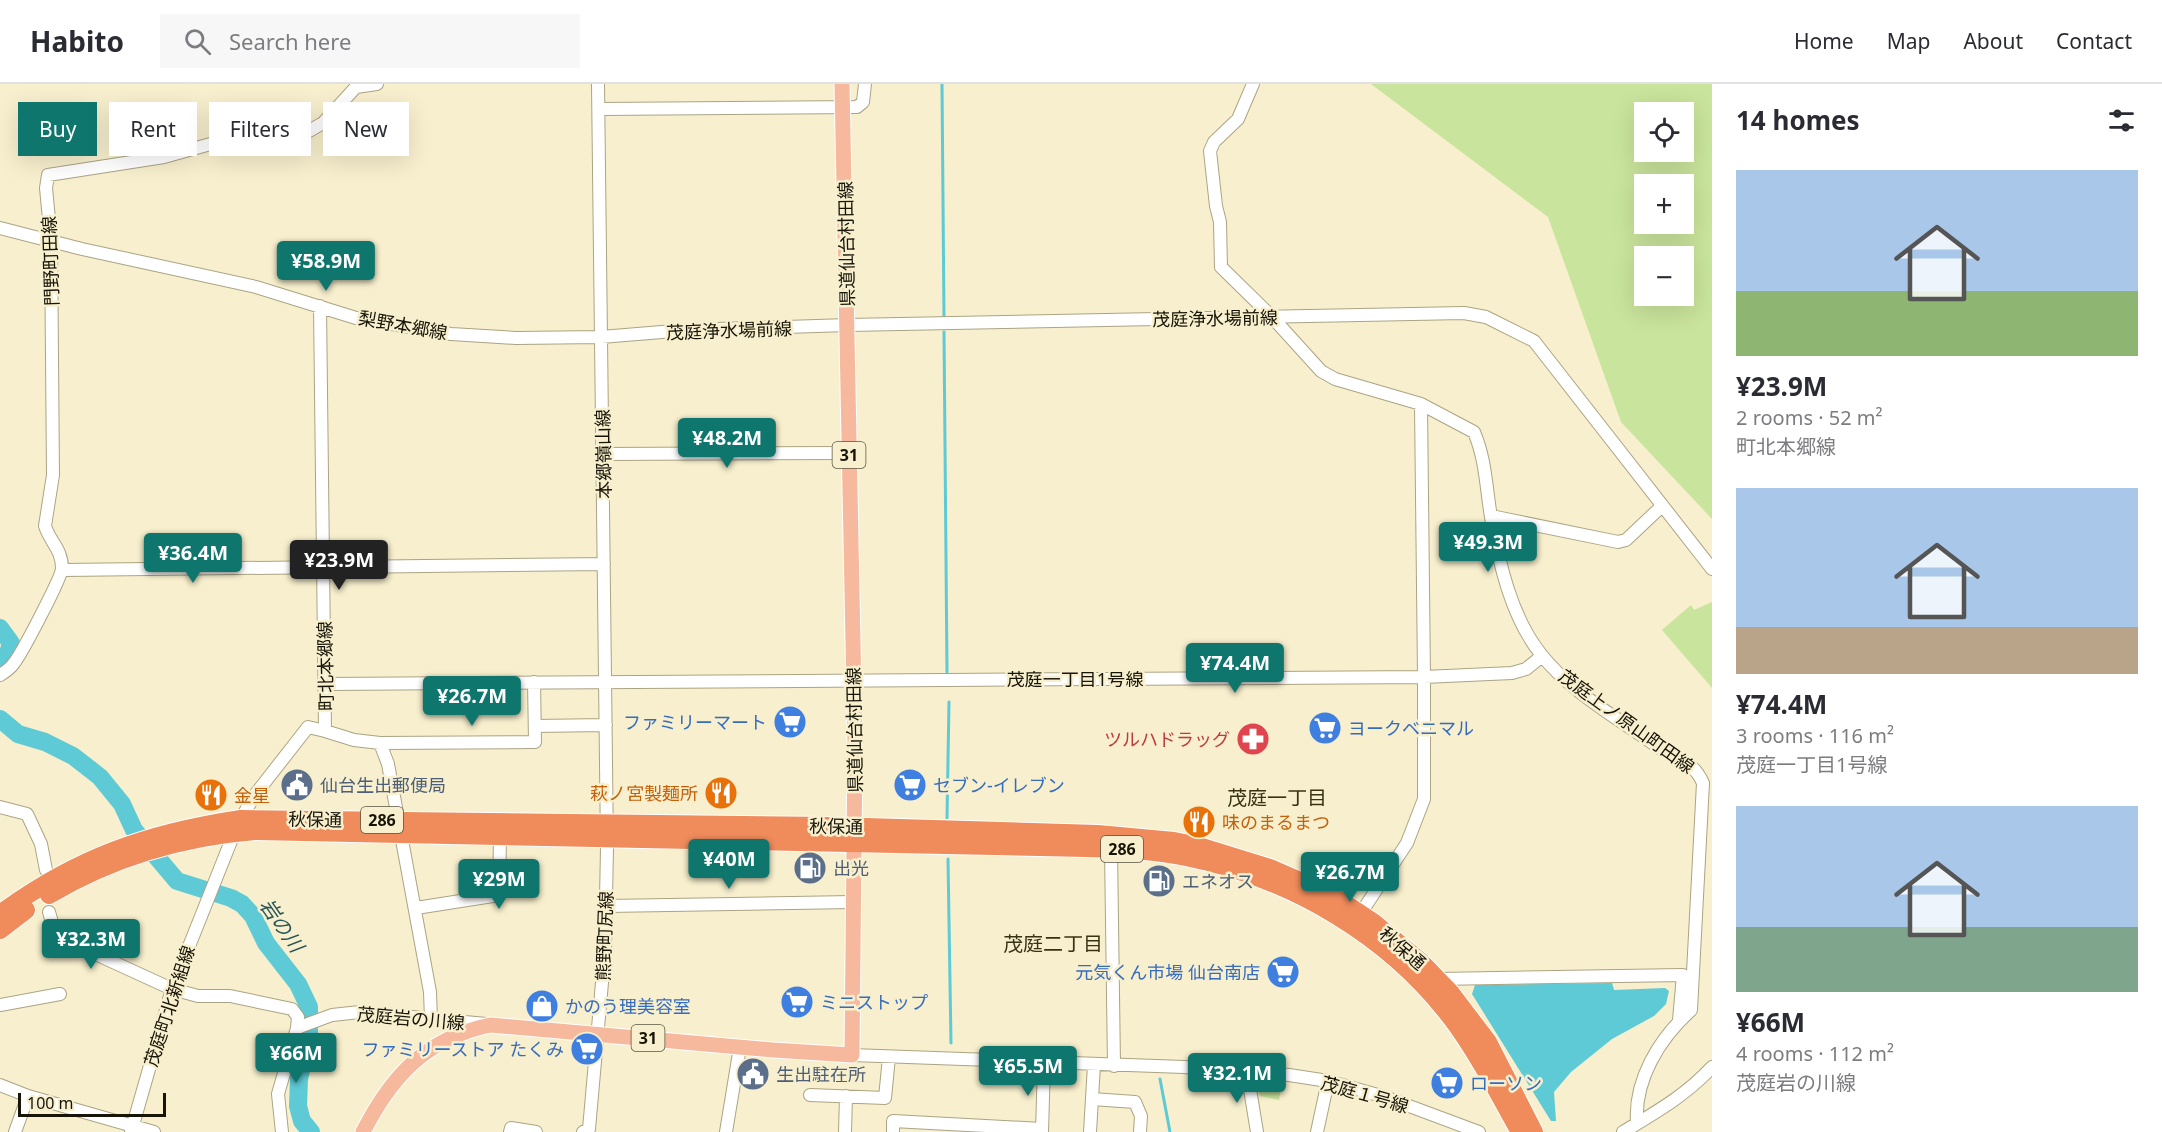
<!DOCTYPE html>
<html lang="en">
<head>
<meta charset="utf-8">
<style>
	body { margin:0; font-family:"Noto Sans","Noto Sans JP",sans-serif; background:#f7f7f7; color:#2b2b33; height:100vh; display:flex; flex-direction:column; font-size:22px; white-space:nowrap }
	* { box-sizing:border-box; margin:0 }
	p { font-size:20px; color:#7c7c81 }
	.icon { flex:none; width:33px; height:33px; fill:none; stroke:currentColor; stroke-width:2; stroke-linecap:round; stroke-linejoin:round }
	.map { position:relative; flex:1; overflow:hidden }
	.details { display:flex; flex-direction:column; background:#fff; width:450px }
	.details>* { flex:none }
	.top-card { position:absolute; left:18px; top:18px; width:570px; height:54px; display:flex; gap:12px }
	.controls { position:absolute; left:1634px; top:18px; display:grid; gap:12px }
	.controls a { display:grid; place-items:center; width:60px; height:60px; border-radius:0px; background:#fff; box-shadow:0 6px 24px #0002; font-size:30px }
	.scale { position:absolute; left:18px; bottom:15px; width:148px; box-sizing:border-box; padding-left:6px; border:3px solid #171408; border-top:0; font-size:16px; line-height:21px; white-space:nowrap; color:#171408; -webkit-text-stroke:4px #f7efcd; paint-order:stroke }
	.price { position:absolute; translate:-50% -51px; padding:0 14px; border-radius:6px; background:#0f766e; color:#fff; font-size:20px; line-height:39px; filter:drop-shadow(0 2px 3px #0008) }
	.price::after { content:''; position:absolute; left:50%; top:36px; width:18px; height:14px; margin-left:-9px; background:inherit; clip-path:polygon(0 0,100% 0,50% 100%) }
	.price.selected { background:#222; color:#fff }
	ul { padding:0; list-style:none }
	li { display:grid; align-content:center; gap:12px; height:318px; padding:0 24px }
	li span { display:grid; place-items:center; height:186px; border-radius:0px; color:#555 }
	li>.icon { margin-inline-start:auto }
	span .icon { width:108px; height:108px; fill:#fffc; stroke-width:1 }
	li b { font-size:26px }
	h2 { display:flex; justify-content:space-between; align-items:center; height:72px; padding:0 24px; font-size:26px }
	.pill { padding:0 21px; border-radius:0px; background:#fff; box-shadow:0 6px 24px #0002; font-size:21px; line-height:54px }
	.pill.selected { background:#0f766e; color:#fff }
	header { display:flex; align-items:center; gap:36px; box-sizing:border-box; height:84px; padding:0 30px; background:#fff; border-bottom:2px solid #e1e1e2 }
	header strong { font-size:28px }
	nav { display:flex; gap:33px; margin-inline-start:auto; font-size:21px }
	.search { width:420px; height:54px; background:#f7f7f7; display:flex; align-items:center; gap:15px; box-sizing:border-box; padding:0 21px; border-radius:0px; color:#7c7c81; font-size:22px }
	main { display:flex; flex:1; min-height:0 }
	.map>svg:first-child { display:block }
	.green { fill:#c9e49c; fill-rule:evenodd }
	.water { fill:#5ecad5 }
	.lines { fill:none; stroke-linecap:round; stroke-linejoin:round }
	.stream { stroke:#5ecad5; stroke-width:3 }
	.river { stroke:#5ecad5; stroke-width:18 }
	.minor-casing { stroke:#aba484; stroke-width:14 }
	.major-casing { stroke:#fff; stroke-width:17 }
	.highway-casing { stroke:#fff; stroke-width:20 }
	.minor { stroke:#fff; stroke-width:12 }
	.major { stroke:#f6b99d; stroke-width:15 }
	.highway { stroke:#f08b5c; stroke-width:18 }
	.labels { text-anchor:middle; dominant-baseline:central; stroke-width:5; stroke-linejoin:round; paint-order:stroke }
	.shield { fill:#f7efcd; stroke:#5a5643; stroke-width:1.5 }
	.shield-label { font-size:16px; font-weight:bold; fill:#171408 }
	.street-label { font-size:18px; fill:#171408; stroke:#f7efcd }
	.shop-label { font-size:18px; fill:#366cbe; stroke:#f7efcd; text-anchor:start }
	.health-label { font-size:18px; fill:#be3a42; stroke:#f7efcd; text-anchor:end }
	.service-label { font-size:18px; fill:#4e5e75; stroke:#f7efcd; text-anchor:start }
	.food-label { font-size:18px; fill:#c56008; stroke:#f7efcd; text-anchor:start }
	.neighbourhood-label { font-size:20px; fill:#383215; stroke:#f7efcd }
	.water-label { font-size:20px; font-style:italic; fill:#26555a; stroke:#f7efcd }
</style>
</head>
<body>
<header>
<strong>Habito</strong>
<div class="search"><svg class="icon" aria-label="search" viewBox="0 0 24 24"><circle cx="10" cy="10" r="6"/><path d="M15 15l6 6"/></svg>Search here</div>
<nav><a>Home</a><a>Map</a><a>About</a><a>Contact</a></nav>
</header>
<main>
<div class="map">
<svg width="1712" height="1048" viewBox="0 0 1712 1048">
	<rect width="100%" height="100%" fill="#f7efcd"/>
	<path class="green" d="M1371,0H1712V435L1621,338L1548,133ZM1644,28H1683V68H1644ZM1644,100H1683V140H1644ZM1644,172H1683V212H1644Z
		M1712,518V604L1662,546L1691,521L1694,526Z
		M1264,999L1282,1001L1279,1016L1260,1012L1258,1005Z"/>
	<path class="water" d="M1612,899L1614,906L1665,904L1669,907L1666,920L1654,932L1612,955L1571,988L1554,1008L1556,1037H1551L1472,910L1475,901Z"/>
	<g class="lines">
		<path class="stream" d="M942,0L944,234
			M944,248L947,588
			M947,734L949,618
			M948,775L951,959
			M1160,995L1170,1048"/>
		<path class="river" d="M0,544L11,559L7,573L0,578
			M0,635L18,650L45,658L73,672L100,693L122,720L134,746L177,797L231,814L242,820L253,832L266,859L298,900L309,923V951L299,995L298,1022L302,1037L311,1048"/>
		<defs>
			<path id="minor" d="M1253,0L1238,35L1214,58L1210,67L1216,122L1220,138L1221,183L1272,233L1321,287L1335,295L1421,320L1474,348C1486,376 1486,404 1491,433C1499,479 1511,532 1540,569C1570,608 1619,635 1658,663C1678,677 1692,675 1703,699L1691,926C1659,955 1634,996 1637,1039
				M599,25L857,23L863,18L865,0
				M0,144L82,165L256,203L356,234L451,250L516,254L601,253L686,246L848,241L1464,229L1486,233L1534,257L1712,485
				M320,222L325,647L354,656L380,659L388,680L430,908L431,935
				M1421,320L1424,593L1512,589L1526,585L1542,572
				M604,370L849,369
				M1491,432L1618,458L1626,456L1662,422
				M63,486L604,480
				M0,591C5,588 10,585 14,579C22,569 62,493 62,484C62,465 50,458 45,442L53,391L51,156L46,104L48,91L164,73L232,54L263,58L302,51L323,39L356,3L377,0
				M326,600L1424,593V715L1407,759L1357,835
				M535,642L606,641
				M380,659L535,658L534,598
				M0,723L27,730L41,760L46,786
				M1111,765L1114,982
				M606,822L853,818
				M416,824L499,811L500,752
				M49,828L54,845L65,856L172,905L198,912H230L292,925L298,933L297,944
				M1437,895L1683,891L1679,936
				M0,921L60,910
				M852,971L1184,983L1289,991L1328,997L1385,1013L1479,1048
				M1247,987L1257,1048
				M0,1001L28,1012L15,1048
				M810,1011L885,1014L889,973
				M28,1012L154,1048
				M1092,1015L1135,1018L1141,1032L1140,1048
				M131,1048L172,905L237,742L254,712L308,643L325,647
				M282,1048L278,1010L297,944L332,931L360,928L486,940
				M510,1048L511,1044L536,1048
				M583,1048L589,1045L605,865L607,764L598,0
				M726,1048L740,963
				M845,1048L846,1012
				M893,1048V1037L1042,1045
				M1042,1048L1044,979
				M1090,1048L1094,981
				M1317,1048L1328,997
				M1623,1048C1656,1028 1685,1012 1712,983"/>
			<path id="major" d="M363,1048C392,991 426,955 490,941L773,966L852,971L855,659L842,0"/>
			<path id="highway" d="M49,811C113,773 181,753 255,747L1086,764C1119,765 1153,766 1186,773C1291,794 1391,852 1455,939C1480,973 1499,1011 1520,1048
				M0,830C76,774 147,749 241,735L833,742L1098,750L1174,757L1199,762L1270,784L1332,811L1373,838L1420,877L1450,908L1488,958L1534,1048
				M0,846L26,826"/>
		</defs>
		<use href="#minor" class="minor-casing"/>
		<use href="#major" class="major-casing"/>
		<use href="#highway" class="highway-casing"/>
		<use href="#minor" class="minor"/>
		<use href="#major" class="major"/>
		<use href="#highway" class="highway"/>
	</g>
	<defs>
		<symbol id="supermarket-disc" viewBox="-11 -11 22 22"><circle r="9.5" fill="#3f7fe0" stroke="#f7efcd"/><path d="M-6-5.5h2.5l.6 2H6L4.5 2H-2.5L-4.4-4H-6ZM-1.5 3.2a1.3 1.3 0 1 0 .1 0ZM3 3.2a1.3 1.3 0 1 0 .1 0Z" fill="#fff"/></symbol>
		<symbol id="pharmacy-disc" viewBox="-11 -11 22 22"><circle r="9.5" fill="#e0444e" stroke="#f7efcd"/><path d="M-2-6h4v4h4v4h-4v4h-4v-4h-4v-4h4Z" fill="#fff"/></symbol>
		<symbol id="civic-disc" viewBox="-11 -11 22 22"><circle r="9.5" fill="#5c6f8a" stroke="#f7efcd"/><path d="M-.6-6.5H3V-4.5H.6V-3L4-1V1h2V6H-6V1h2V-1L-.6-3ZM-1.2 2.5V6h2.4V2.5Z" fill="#fff"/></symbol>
		<symbol id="restaurant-disc" viewBox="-11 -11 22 22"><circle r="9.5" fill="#e8710a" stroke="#f7efcd"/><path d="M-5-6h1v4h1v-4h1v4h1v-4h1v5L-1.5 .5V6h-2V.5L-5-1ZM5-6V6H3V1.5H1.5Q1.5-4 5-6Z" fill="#fff"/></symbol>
		<symbol id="fuel-disc" viewBox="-11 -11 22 22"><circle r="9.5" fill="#5c6f8a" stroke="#f7efcd"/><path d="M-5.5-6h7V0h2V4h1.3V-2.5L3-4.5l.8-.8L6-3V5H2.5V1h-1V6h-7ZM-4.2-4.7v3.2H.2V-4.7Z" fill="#fff"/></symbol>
		<symbol id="shop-disc" viewBox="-11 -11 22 22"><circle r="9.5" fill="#3f7fe0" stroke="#f7efcd"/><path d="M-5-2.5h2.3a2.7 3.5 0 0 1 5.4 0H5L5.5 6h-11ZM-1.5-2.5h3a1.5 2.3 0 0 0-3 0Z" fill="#fff"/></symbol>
	</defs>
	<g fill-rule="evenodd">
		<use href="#supermarket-disc" x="771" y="619" width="38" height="38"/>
		<use href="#supermarket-disc" x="1306" y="625" width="38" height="38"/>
		<use href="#pharmacy-disc" x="1234" y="636" width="38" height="38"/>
		<use href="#civic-disc" x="278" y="682" width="38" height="38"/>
		<use href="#supermarket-disc" x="891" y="682" width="38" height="38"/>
		<use href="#restaurant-disc" x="702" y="690" width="38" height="38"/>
		<use href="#restaurant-disc" x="192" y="692" width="38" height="38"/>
		<use href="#restaurant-disc" x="1180" y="719" width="38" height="38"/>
		<use href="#fuel-disc" x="791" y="765" width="38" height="38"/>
		<use href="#fuel-disc" x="1140" y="778" width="38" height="38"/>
		<use href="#supermarket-disc" x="1264" y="869" width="38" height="38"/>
		<use href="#supermarket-disc" x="778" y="899" width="38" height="38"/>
		<use href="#shop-disc" x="523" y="903" width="38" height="38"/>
		<use href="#supermarket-disc" x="568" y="946" width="38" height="38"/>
		<use href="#civic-disc" x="734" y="971" width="38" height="38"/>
		<use href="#supermarket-disc" x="1428" y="980" width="38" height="38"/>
	</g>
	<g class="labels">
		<g class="shield">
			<rect x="832.5" y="358" width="33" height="26" rx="4.5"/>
			<rect x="361" y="723" width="42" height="26" rx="4.5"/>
			<rect x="1101" y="752" width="42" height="26" rx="4.5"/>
			<rect x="631.5" y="941" width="33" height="26" rx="4.5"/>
		</g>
		<g class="shield-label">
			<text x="849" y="371">31</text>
			<text x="382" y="736">286</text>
			<text x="1122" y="765">286</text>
			<text x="648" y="954">31</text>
		</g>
		<g class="street-label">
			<text transform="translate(846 160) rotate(-91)">県道仙台村田線</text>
			<text transform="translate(50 177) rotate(-92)">門野町田線</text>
			<text transform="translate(1215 234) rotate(-1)">茂庭浄水場前線</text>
			<text transform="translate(403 241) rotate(10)">梨野本郷線</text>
			<text transform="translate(729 246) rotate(-2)">茂庭浄水場前線</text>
			<text transform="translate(603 370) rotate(-91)">本郷嶺山線</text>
			<text transform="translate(325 582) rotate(-91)">町北本郷線</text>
			<text x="1075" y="595">茂庭一丁目1号線</text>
			<text transform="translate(1627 637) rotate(36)">茂庭上ノ原山町田線</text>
			<text transform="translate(854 646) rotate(-91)">県道仙台村田線</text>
			<text transform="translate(315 735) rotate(1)">秋保通</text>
			<text transform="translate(836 742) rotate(1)">秋保通</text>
			<text transform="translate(604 852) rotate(-88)">熊野町尻線</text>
			<text transform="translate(1403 864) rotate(41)">秋保通</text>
			<text transform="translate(169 922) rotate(-72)">茂庭町北新組線</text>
			<text transform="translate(411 934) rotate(5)">茂庭岩の川線</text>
			<text transform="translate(1365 1010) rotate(16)">茂庭１号線</text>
		</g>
		<g class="shop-label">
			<text x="767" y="638" text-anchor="end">ファミリーマート</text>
			<text x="1348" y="644">ヨークベニマル</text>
			<text x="933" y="701">セブン-イレブン</text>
			<text x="1260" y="888" text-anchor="end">元気くん市場 仙台南店</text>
			<text x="820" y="918">ミニストップ</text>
			<text x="565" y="922">かのう理美容室</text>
			<text x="564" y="965" text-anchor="end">ファミリーストア たくみ</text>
			<text x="1470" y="999">ローソン</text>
		</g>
		<g class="health-label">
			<text x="1230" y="655">ツルハドラッグ</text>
		</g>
		<g class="service-label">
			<text x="320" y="701">仙台生出郵便局</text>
			<text x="833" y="784">出光</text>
			<text x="1182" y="797">エネオス</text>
			<text x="776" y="990">生出駐在所</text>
		</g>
		<g class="food-label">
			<text x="698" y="709" text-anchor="end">萩ノ宮製麺所</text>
			<text x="234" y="711">金星</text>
			<text x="1222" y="738">味のまるまつ</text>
		</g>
		<g class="neighbourhood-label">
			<text x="1277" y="713">茂庭一丁目</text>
			<text x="1053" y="859">茂庭二丁目</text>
		</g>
		<g class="water-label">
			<text transform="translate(282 841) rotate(55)">岩の川</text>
		</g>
	</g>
</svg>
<div class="controls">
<a><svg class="icon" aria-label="locate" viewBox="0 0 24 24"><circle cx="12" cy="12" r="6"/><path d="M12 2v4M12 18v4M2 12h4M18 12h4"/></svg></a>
<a>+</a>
<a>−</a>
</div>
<div class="scale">100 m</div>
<b class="price" style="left:326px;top:208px">¥58.9M</b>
<b class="price" style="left:727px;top:385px">¥48.2M</b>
<b class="price" style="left:1488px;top:489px">¥49.3M</b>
<b class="price" style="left:193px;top:500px">¥36.4M</b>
<b class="price selected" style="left:339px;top:507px">¥23.9M</b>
<b class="price" style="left:1235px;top:610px">¥74.4M</b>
<b class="price" style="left:472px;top:643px">¥26.7M</b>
<b class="price" style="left:729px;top:806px">¥40M</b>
<b class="price" style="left:1350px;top:819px">¥26.7M</b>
<b class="price" style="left:499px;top:826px">¥29M</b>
<b class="price" style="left:91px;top:886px">¥32.3M</b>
<b class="price" style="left:296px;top:1000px">¥66M</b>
<b class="price" style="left:1028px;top:1013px">¥65.5M</b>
<b class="price" style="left:1237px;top:1020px">¥32.1M</b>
<div class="top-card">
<a class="pill selected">Buy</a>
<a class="pill">Rent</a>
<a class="pill">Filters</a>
<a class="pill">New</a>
</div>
</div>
<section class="details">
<h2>14 homes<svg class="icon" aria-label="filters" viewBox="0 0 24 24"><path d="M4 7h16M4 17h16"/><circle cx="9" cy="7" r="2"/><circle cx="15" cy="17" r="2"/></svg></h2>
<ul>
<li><span style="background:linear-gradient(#a9c7e8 65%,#8fb573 0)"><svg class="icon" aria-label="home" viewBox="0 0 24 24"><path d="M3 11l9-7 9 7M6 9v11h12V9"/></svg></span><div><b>¥23.9M</b><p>2 rooms · 52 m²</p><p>町北本郷線</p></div></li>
<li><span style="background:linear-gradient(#a9c7e8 75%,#b9a48a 0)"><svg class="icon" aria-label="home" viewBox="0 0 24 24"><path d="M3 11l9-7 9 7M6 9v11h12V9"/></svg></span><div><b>¥74.4M</b><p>3 rooms · 116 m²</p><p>茂庭一丁目1号線</p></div></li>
<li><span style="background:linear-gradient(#a9c7e8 65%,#7fa58c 0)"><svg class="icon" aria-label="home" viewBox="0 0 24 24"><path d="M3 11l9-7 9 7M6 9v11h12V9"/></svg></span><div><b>¥66M</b><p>4 rooms · 112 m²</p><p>茂庭岩の川線</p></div></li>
</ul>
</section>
</main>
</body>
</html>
